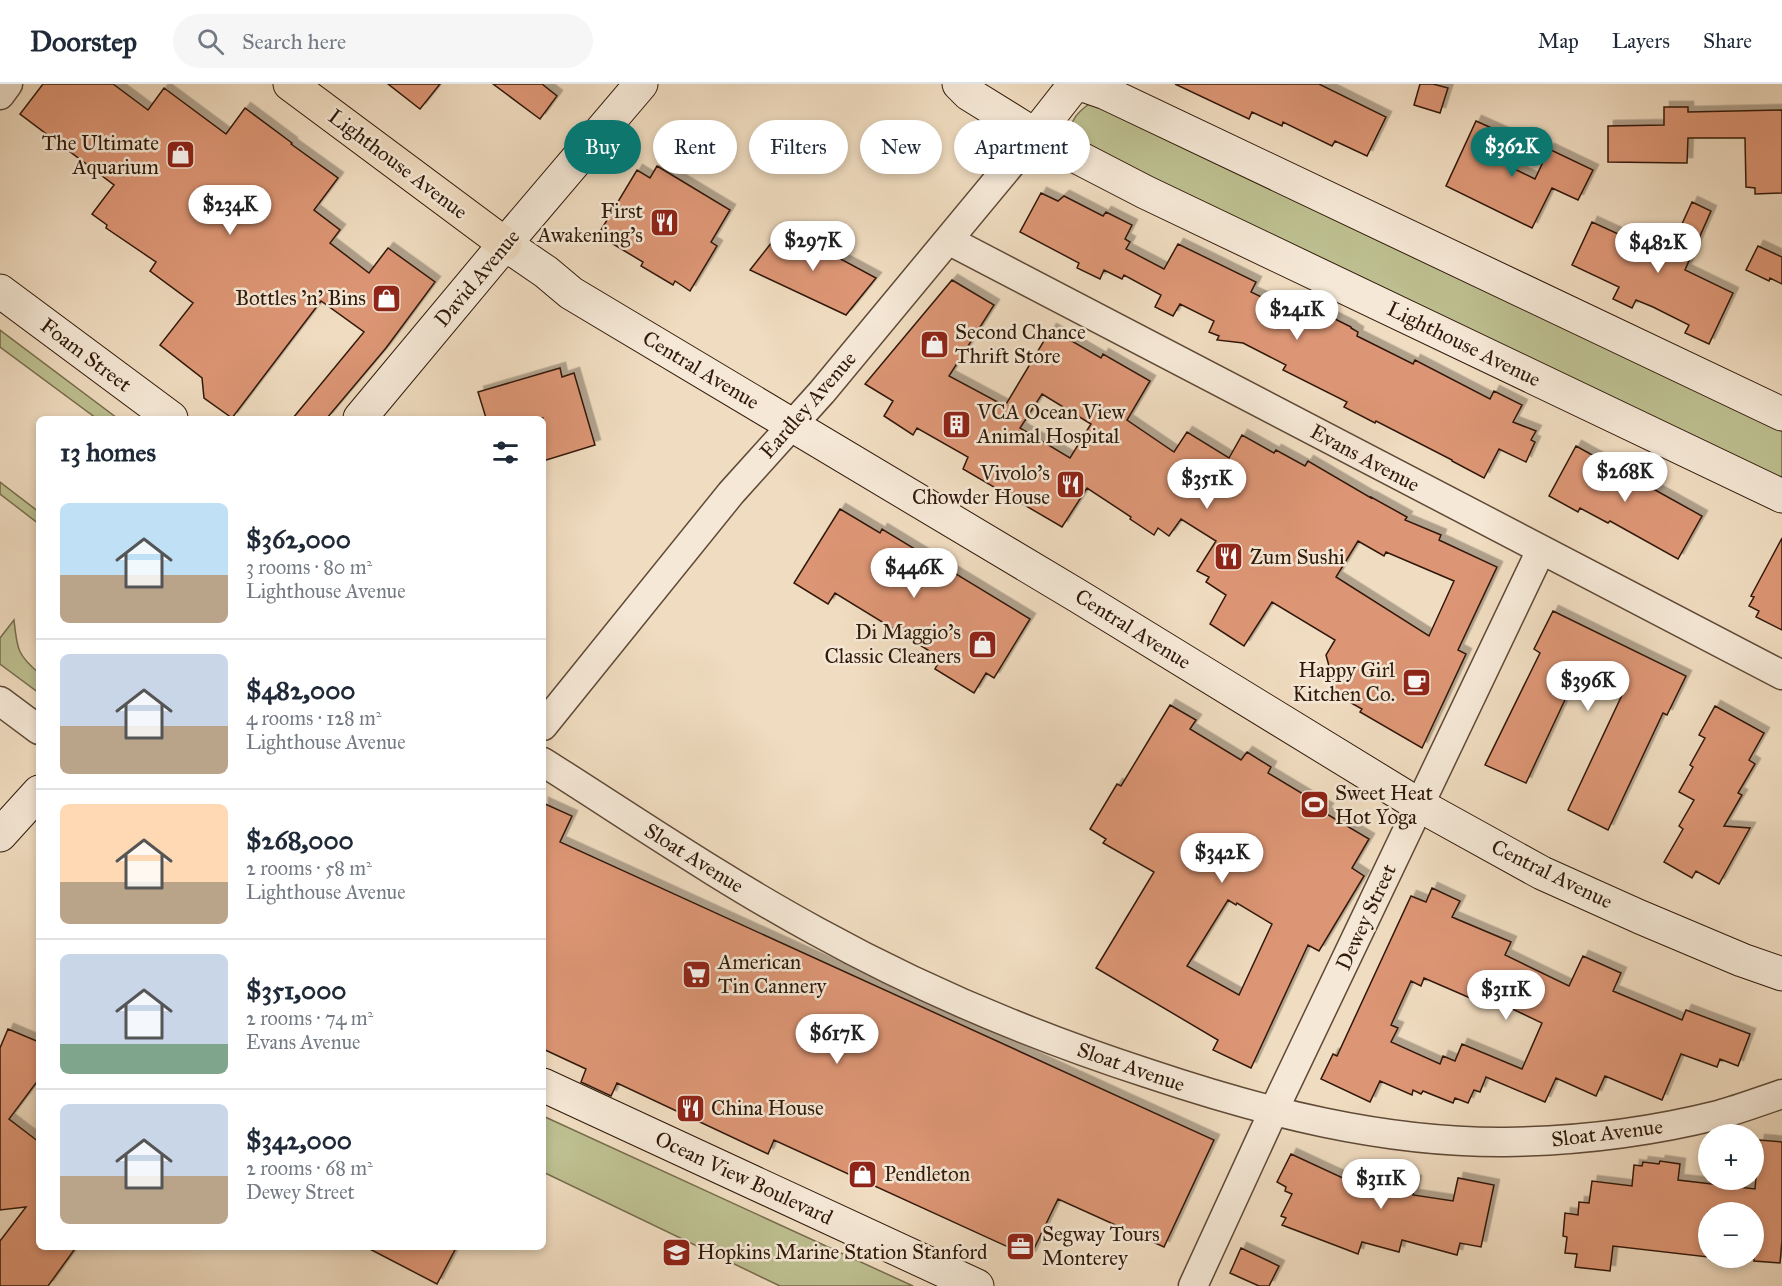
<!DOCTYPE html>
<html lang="en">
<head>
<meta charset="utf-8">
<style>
	body { margin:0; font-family:"IM FELL Great Primer",serif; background:#f6f6f7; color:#1f2937; height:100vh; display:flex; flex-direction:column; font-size:22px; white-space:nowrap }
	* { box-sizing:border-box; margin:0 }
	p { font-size:20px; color:#747a83 }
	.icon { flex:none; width:33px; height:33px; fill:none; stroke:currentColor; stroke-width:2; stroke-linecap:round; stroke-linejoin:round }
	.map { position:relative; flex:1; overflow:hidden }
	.side { position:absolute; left:36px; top:332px; width:510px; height:834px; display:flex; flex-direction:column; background:#fff; border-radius:9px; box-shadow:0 3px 9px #0003 }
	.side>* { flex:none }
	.top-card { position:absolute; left:564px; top:36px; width:570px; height:54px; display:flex; gap:12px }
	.buttons { position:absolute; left:1698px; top:1040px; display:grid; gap:12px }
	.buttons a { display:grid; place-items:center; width:66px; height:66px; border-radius:50%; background:#fff; box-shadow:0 3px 9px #0003; font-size:30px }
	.price { position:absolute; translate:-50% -51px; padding:0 14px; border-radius:21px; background:#fff; color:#222; font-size:20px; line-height:39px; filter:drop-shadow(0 2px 3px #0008) }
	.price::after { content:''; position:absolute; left:50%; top:36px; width:18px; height:14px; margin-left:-9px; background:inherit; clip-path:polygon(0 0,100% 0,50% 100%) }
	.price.selected { background:#0f766e; color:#fff }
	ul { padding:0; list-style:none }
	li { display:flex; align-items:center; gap:18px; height:150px; padding:0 24px }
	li+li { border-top:2px solid #e0e1e3 }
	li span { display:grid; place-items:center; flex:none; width:168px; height:120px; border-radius:9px; color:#555 }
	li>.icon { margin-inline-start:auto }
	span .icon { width:72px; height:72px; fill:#fffc; stroke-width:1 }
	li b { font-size:26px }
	h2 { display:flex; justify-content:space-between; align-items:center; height:72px; padding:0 24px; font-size:26px }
	.pill { padding:0 21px; border-radius:27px; background:#fff; box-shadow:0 3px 9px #0003; font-size:21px; line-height:54px }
	.pill.selected { background:#0f766e; color:#fff }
	header { display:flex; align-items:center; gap:36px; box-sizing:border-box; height:84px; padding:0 30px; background:#fff; border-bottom:2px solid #e0e1e3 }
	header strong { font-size:28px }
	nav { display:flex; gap:33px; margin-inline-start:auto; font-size:21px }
	.search { width:420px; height:54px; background:#f6f6f7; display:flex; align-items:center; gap:15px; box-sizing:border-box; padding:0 21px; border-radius:33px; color:#747a83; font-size:22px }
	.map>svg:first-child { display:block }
	.green { fill:#bdbf90; stroke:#766c4c; stroke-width:1.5 }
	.building { fill:#dd9675; stroke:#301909; stroke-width:1.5; fill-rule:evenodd; filter:url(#shadow) }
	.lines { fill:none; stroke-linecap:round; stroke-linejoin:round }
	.street-casing { stroke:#604a37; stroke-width:31 }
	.secondary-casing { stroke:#301909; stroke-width:35 }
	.primary-casing { stroke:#301909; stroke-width:35 }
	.street { stroke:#f5e8d6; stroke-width:28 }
	.secondary { stroke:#f5e8d6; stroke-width:33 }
	.primary { stroke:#f0dcc0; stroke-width:33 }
	.labels { text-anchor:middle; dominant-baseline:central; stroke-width:5; stroke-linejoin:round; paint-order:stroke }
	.poi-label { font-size:21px; fill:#301909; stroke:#f5e8d6; text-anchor:start }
	.street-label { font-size:21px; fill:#301909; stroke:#f5e8d6 }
</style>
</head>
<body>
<header>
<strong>Doorstep</strong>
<div class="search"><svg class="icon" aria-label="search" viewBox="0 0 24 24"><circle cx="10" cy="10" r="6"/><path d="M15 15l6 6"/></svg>Search here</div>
<nav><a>Map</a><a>Layers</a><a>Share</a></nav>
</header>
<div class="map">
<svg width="1782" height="1202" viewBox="0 0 1782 1202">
	<defs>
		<filter id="shadow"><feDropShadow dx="5.5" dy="-5.5" stdDeviation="0" flood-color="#0004"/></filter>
	</defs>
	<rect width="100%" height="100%" fill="#f0dcc0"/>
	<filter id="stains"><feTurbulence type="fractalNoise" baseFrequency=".00333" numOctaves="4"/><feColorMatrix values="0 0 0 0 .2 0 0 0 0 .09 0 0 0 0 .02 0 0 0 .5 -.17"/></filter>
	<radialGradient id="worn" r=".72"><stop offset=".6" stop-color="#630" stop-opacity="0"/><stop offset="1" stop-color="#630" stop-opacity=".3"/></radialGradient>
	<path class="green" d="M1089,20H1097L1782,347V399L1169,104L1070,51C1070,36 1078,28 1089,20Z
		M0,246L117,334H96L0,263Z
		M0,398L39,428V440L0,410Z
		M14,536C17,564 17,571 39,589V609L0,580V554Z
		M543,1032L913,1202H780L543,1088Z"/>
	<path class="building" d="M43,0H113L148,26L164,4L226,50L245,24L292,59L291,60L338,94L314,126L340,146L330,159L369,189L388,164L435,198L386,264L327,334H293L364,248L321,217L232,334L204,314L202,294L160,261L193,219L150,187L156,178L106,144L107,141L92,130L114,101L20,30Z
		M388,0H440L420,25Z
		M493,0H542L557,12L540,35Z
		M1175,0H1319L1386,33L1367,72L1335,57L1332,62L1283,38L1282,42L1252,28L1249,35Z
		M1420,0H1433L1448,4L1440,29L1414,21Z
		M1664,23H1688V28L1782,26V109L1755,110V104L1746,103L1745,54H1688L1687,79L1608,78V42L1664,41Z
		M1476,37L1505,50L1494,75L1535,95L1549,65L1593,86L1578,116L1552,104L1532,144L1446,102Z
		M657,82L730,126L711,158L717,162L690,207L675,197L673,201L641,182L643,178L598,151L637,86L650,94Z
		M1041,109L1058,117L1064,112L1103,132L1106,128L1132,141L1125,155L1130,158L1126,165L1164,185L1178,160L1256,198L1251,208L1309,236L1315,225L1351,243V244L1358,248L1357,252L1413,280L1415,276L1490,315L1494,307L1522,321L1513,338L1536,347L1531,356L1535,358L1526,378L1499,365L1484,394L1452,377V376L1376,337L1375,339L1344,323L1347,318L1283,286L1286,281L1243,259L1217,256L1219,252L1209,248L1214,237L1180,220L1173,232L1155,223L1161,211L1124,191L1122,195L1104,186L1100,195L1077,184L1079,179L1020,148Z
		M1692,118L1711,127L1685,186L1733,209L1709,260L1685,249L1689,241L1653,223L1636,216L1632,224L1613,215L1619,203L1572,181L1592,138L1640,160L1644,152L1671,164Z
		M783,144L876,194L846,231L750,186Z
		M1758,162L1782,173V200L1770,194L1769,197L1746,186Z
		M952,196L994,221L949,292L1005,322L1051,245L1101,274L1103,270L1150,297L1127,336L1174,368L1187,348L1229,374L1242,351L1274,369L1276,366L1305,382L1308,377L1371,414V413L1407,433L1405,436L1441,451L1439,456L1497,483L1458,566L1466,570L1422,664L1360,628L1362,625L1337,611L1326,571L1335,556L1272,518L1244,562L1210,540L1226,511L1206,498L1209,493L1197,487L1216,457L1181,435L1169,452L1158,444L1154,451L1130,435L1131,433L1087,404L1062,443L963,385L968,373L917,344L913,351L884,332L893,317L865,300ZM1042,310L1091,340L1070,374L1020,344ZM1358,457L1384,472L1386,468L1454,497L1429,552L1336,493Z
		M560,284L562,293L574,289L595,361L543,377V334H486L478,308Z
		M1576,362L1702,432L1678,475L1610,437L1608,439L1580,424L1578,428L1549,412Z
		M840,425L880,449L882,445L1030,535L994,594L986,589L974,609L935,585L941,574L835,509L828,520L794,499Z
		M1782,454V546L1756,533L1759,527L1749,522L1754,513L1751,512Z
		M1553,527L1686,592L1667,631L1663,629L1608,746L1568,726L1622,611L1578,588L1526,699L1485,681L1540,569L1534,565Z
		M1170,621L1196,636L1190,645L1241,676L1247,668L1271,683L1268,689L1328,725L1325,729L1369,755L1352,784L1364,792L1319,867L1308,861L1251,984L1213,966L1218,956L1096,884L1154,788L1103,759L1106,755L1090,745L1117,700L1121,702ZM1228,816L1236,821L1237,819L1272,840L1239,911L1187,882Z
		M1715,622L1764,649L1749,676L1755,680L1738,709L1742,711L1724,742L1750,744L1719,800L1696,787L1692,794L1664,778L1683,745L1679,742L1694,716L1679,708L1693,683L1690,681L1705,654L1699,651Z
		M543,719L572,732L560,758L1214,1056L1164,1163L1058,1115L1030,1173L774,1056L768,1070L617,999L611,1012L581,998L586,985L543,965Z
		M1432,804L1460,817L1452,833L1511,858L1505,871L1569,902L1583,872L1621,889L1613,907L1682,936L1686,926L1750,950L1738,982L1720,975L1717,983L1681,970L1662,1016L1605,992L1596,1012L1556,994L1545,1018L1486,993L1480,1008L1474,1006L1468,1019L1455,1014L1453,1019L1423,1007L1421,1010L1413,1006L1412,1011L1380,997L1370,1018L1321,995L1333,970L1337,972L1411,812L1426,818ZM1424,894L1484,920L1487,913L1542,939L1522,985L1462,960L1455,977L1443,972L1440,980L1391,958L1398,944L1391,941L1411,897L1421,902Z
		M8,945L39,958V995L9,1035L39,1058V1162H77L48,1202H0V1157L26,1123L0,1126V964Z
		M1759,1056L1782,1058V1156L1780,1179L1754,1177V1128H1708V1173L1613,1162L1610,1187L1575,1183L1577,1170L1565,1169L1567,1153L1563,1152L1565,1129L1578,1131L1579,1118L1589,1119L1592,1097L1632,1102L1634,1081L1642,1082L1643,1078L1659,1080L1660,1077L1680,1080L1678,1096L1755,1105Z
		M1291,1070L1347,1096L1351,1085L1393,1100L1396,1092L1416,1097L1413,1111L1453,1117L1458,1094L1494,1101L1481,1163L1460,1159L1457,1171L1402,1156L1399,1168L1362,1158L1358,1170L1282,1141L1286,1134L1281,1132L1292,1110L1285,1107L1286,1103L1277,1098Z
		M364,1162H457L437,1200Z
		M1241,1164L1279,1182L1269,1202H1259L1230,1189Z"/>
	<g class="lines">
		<defs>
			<path id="street" d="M0,11L8,0
				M948,156L1782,591
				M0,617L39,646
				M543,642L731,409L822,308L1035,51
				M543,678C633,735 722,796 816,847C921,905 1033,952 1147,989C1263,1028 1383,1059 1506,1058C1577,1057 1650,1048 1718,1031C1740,1025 1761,1017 1782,1010
				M1193,1202L1273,1028L1541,466"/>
			<path id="secondary" d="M959,0L969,10L1035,51L1145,108L1782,412
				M1080,0L1106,9L1782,330
				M1035,51L1075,0
				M505,160L546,188L571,209L1078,512L1419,721L1542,789L1640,833L1742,876L1782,890
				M0,207L171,334
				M360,334L505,160L641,0
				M0,751L39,708
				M543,1001L977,1202"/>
			<path id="primary" d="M290,0L505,160"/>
		</defs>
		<use href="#street" class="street-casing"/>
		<use href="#secondary" class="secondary-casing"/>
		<use href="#primary" class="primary-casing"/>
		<use href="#street" class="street"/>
		<use href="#secondary" class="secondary"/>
		<use href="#primary" class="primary"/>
	</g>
	<defs>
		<symbol id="shop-square" viewBox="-11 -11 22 22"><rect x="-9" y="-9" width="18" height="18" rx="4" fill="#8f2418" stroke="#f5e8d6"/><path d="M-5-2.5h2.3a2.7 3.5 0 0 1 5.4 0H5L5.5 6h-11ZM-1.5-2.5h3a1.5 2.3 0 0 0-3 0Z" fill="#fff"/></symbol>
		<symbol id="restaurant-square" viewBox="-11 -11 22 22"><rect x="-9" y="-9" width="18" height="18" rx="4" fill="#8f2418" stroke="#f5e8d6"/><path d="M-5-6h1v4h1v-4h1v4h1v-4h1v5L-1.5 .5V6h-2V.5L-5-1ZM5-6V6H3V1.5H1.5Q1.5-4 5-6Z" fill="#fff"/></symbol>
		<symbol id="building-square" viewBox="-11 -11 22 22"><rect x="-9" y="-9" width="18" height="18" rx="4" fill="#8f2418" stroke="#f5e8d6"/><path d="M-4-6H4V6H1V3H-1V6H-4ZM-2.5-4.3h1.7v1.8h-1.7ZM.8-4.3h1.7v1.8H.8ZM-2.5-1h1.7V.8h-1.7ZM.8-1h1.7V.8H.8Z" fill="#fff"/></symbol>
		<symbol id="cafe-square" viewBox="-11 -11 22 22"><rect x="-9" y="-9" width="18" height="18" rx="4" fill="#8f2418" stroke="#f5e8d6"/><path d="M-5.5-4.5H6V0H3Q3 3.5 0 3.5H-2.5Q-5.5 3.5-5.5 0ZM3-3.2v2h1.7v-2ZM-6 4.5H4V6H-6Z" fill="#fff"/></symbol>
		<symbol id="stadium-square" viewBox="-11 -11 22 22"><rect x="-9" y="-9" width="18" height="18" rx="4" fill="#8f2418" stroke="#f5e8d6"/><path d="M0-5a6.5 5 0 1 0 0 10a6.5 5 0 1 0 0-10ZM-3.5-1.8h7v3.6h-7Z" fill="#fff"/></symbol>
		<symbol id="supermarket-square" viewBox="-11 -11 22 22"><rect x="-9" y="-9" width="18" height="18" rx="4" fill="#8f2418" stroke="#f5e8d6"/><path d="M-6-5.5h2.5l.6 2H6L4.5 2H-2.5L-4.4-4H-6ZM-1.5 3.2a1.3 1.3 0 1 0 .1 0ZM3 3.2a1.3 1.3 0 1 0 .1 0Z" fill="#fff"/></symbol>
		<symbol id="office-square" viewBox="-11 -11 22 22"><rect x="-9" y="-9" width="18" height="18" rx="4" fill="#8f2418" stroke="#f5e8d6"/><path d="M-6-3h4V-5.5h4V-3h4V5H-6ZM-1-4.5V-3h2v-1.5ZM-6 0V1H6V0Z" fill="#fff"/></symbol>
		<symbol id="university-square" viewBox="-11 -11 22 22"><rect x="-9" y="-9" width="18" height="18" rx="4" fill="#8f2418" stroke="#f5e8d6"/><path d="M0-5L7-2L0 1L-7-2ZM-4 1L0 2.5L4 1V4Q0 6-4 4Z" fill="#fff"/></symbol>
	</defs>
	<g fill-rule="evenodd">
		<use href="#shop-square" x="164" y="54" width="33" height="33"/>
		<use href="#restaurant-square" x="648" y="122" width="33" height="33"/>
		<use href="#shop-square" x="370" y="198" width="33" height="33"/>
		<use href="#shop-square" x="918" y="244" width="33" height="33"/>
		<use href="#building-square" x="940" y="324" width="33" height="33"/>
		<use href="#restaurant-square" x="1054" y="384" width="33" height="33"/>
		<use href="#restaurant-square" x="1212" y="456" width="33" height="33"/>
		<use href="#shop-square" x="966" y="544" width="33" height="33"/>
		<use href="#cafe-square" x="1400" y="582" width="33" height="33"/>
		<use href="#stadium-square" x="1298" y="704" width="33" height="33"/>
		<use href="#supermarket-square" x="680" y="874" width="33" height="33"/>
		<use href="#restaurant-square" x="674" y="1008" width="33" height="33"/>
		<use href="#shop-square" x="846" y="1074" width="33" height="33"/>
		<use href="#office-square" x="1004" y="1146" width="33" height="33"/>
		<use href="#university-square" x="660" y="1152" width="33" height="33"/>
	</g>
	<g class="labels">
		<g class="poi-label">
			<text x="159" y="59" text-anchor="end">The Ultimate<tspan x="159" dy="24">Aquarium</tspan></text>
			<text x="643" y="127" text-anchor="end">First<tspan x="643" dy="24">Awakening's</tspan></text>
			<text x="366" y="214" text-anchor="end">Bottles 'n' Bins</text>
			<text x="955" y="248">Second Chance<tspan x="955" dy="24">Thrift Store</tspan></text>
			<text x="977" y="328">VCA Ocean View<tspan x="977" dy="24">Animal Hospital</tspan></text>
			<text x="1050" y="389" text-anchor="end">Vivolo's<tspan x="1050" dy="24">Chowder House</tspan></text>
			<text x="1250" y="473">Zum Sushi</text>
			<text x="961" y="548" text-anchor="end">Di Maggio's<tspan x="961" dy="24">Classic Cleaners</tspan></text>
			<text x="1395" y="586" text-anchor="end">Happy Girl<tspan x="1395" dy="24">Kitchen Co.</tspan></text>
			<text x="1335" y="709">Sweet Heat<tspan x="1335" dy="24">Hot Yoga</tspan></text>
			<text x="718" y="878">American<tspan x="718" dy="24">Tin Cannery</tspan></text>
			<text x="711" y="1024">China House</text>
			<text x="884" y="1090">Pendleton</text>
			<text x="1042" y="1150">Segway Tours<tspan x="1042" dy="24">Monterey</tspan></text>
			<text x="697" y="1168">Hopkins Marine Station Stanford</text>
		</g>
		<g class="street-label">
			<text transform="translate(398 80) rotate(37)">Lighthouse Avenue</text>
			<text transform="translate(477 194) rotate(-50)">David Avenue</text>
			<text transform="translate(1464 260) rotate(26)">Lighthouse Avenue</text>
			<text transform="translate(86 271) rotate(37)">Foam Street</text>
			<text transform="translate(701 286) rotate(31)">Central Avenue</text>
			<text transform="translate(808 321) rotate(-49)">Eardley Avenue</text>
			<text transform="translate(1365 374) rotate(28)">Evans Avenue</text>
			<text transform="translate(1133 545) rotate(32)">Central Avenue</text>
			<text transform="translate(694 774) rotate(32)">Sloat Avenue</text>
			<text transform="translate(1552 790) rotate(26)">Central Avenue</text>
			<text transform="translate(1366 833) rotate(-65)">Dewey Street</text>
			<text transform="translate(1131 983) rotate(19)">Sloat Avenue</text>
			<text transform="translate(1607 1049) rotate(-7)">Sloat Avenue</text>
			<text transform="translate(744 1094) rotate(25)">Ocean View Boulevard</text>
		</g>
	</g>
	<rect width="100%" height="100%" filter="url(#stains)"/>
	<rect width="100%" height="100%" fill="url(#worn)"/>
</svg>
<div class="buttons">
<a>+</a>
<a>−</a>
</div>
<b class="price selected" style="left:1512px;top:94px">$362K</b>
<b class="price" style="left:230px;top:152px">$234K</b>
<b class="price" style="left:813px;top:188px">$297K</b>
<b class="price" style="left:1658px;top:190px">$482K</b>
<b class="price" style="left:1297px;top:257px">$241K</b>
<b class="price" style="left:1625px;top:419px">$268K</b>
<b class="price" style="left:1207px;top:426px">$351K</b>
<b class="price" style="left:914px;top:515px">$446K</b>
<b class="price" style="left:1588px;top:628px">$396K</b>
<b class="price" style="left:1222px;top:800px">$342K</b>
<b class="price" style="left:1506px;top:937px">$311K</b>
<b class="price" style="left:837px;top:981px">$617K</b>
<b class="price" style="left:1381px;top:1126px">$311K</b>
<div class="top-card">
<a class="pill selected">Buy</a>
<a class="pill">Rent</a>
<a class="pill">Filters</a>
<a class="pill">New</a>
<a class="pill">Apartment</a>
</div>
<section class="side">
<h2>13 homes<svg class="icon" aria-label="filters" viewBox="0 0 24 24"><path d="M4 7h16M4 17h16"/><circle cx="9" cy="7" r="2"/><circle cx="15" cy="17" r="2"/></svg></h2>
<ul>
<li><span style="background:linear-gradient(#bfe0f5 60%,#b9a48a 0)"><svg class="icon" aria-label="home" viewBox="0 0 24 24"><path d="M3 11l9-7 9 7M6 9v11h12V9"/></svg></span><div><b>$362,000</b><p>3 rooms · 80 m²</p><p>Lighthouse Avenue</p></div></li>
<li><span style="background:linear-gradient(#c9d6e8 60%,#b9a48a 0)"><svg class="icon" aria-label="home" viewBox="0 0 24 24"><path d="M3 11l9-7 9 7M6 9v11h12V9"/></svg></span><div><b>$482,000</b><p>4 rooms · 128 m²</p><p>Lighthouse Avenue</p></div></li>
<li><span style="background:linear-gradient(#ffd9b3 65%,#b9a48a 0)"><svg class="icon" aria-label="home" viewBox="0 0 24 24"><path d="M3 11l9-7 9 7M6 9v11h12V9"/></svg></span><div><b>$268,000</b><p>2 rooms · 58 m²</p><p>Lighthouse Avenue</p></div></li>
<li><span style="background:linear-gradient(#c9d6e8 75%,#7fa58c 0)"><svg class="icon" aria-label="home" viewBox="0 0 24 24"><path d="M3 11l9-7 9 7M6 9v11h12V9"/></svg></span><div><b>$351,000</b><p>2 rooms · 74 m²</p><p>Evans Avenue</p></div></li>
<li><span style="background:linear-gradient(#c9d6e8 60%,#b9a48a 0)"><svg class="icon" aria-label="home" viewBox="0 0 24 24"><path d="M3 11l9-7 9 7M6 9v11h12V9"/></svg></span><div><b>$342,000</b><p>2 rooms · 68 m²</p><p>Dewey Street</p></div></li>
</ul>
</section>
</div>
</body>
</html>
